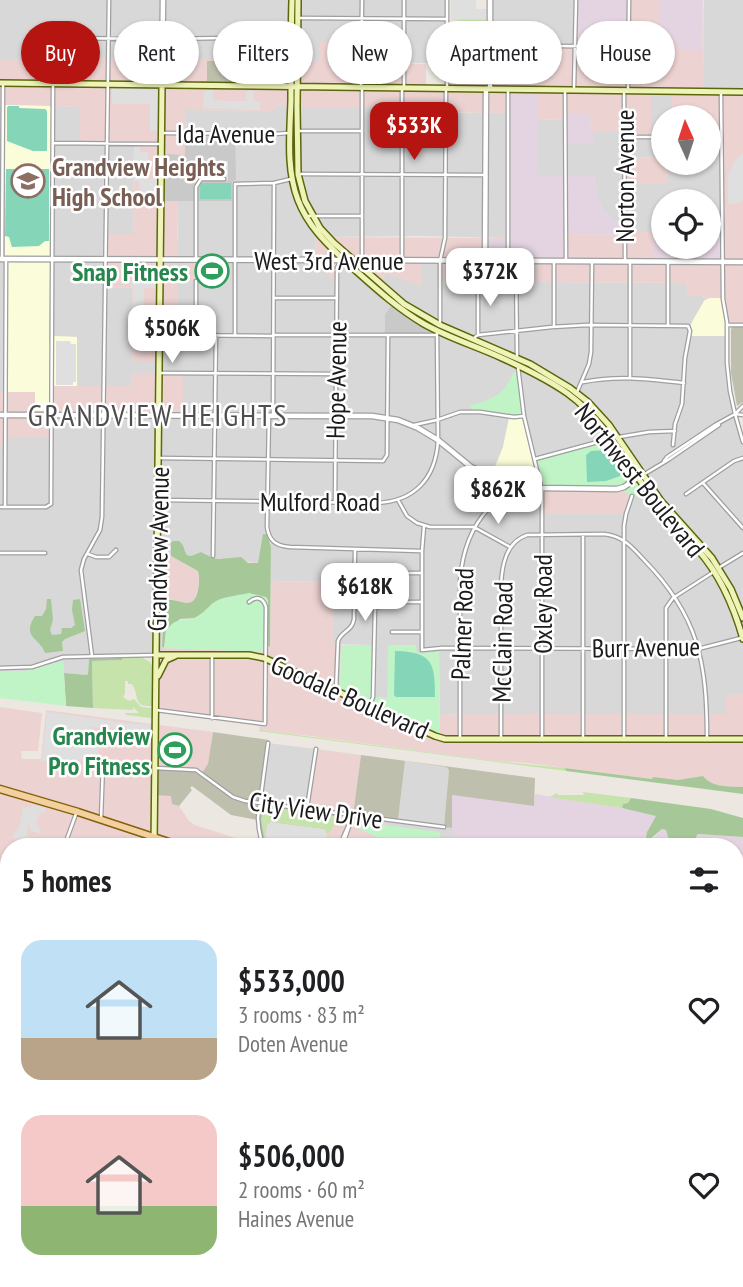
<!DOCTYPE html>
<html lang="en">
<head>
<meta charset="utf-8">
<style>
	body { margin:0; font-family:"PT Sans Narrow",sans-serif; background:#f6f6f6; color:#202124; height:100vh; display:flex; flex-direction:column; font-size:26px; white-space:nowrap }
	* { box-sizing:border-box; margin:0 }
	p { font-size:23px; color:#757577 }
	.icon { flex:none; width:38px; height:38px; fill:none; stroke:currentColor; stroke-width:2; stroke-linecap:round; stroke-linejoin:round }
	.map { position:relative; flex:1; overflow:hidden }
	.sheet { position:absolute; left:0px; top:838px; width:744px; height:450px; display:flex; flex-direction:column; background:#fff; border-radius:28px 28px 0 0; box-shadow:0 2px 5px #0004 }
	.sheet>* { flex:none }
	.guide { position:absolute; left:21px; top:21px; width:702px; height:63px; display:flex; gap:14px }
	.needle { width:46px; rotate:357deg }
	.buttons { position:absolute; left:651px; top:105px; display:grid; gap:14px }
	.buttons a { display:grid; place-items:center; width:70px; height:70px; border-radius:50%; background:#fff; box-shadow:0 2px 5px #0004; font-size:35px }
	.price { position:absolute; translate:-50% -60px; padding:0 16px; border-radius:14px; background:#fff; color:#222; font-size:23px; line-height:46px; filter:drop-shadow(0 2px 4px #0008) }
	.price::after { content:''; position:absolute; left:50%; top:42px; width:21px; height:16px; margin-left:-10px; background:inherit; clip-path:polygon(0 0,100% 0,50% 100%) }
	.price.on { background:#b51411; color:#fff }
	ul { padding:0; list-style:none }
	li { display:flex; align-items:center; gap:21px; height:175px; padding:0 21px }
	li span { display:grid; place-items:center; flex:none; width:196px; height:140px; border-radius:21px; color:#555 }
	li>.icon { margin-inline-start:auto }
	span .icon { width:84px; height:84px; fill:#fffc; stroke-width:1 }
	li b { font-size:30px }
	h2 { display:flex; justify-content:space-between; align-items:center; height:84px; padding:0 21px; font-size:30px }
	.tag { padding:0 24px; border-radius:32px; background:#fff; box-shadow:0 2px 5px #0004; font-size:24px; line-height:63px }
	.tag.on { background:#b51411; color:#fff }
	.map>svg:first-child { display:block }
	.residential { fill:#d9d8d8; fill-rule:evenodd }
	.commercial { fill:#ecd3d1; fill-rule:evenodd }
	.industrial { fill:#e4d4e1 }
	.education { fill:#fbfcda }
	.religious { fill:#c9c9c9 }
	.construction { fill:#bfbfae; fill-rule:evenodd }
	.grass { fill:#c5e3aa }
	.forest { fill:#a6c899 }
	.park { fill:#c0f4c6 }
	.pitch { fill:#85d5b8 }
	.parking { fill:#dfdfdf }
	.water { fill:#a5cad6 }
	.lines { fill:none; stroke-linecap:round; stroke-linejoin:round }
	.stream { stroke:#a5cad6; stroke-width:2 }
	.minor-casing { stroke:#9f9f9f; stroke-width:5 }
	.tertiary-casing { stroke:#9f9f9f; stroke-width:7 }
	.secondary-casing { stroke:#5b670d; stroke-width:8 }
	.primary-casing { stroke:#86600c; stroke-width:9 }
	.motorway-casing { stroke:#c63261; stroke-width:10 }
	.minor { stroke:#fff; stroke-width:2.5 }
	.tertiary { stroke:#fff; stroke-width:4.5 }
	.secondary { stroke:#eff3b8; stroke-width:5 }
	.primary { stroke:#f3d19f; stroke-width:6 }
	.motorway { stroke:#de8e9b; stroke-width:8 }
	.rail-casing { stroke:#696969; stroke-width:4.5 }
	.rail { stroke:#fff; stroke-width:2; stroke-dasharray:5; stroke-linecap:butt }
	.labels { text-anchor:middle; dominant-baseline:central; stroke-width:5; stroke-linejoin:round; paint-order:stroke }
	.street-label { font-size:26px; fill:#1b1b1b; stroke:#fff }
	.education-label { font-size:26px; font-weight:bold; fill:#785e54; stroke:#fff; text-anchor:start }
	.leisure-label { font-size:26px; font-weight:bold; fill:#27864d; stroke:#fff; text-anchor:end }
	.quarter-label { font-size:30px; letter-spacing:2px; fill:#4e4e4e; stroke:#fff }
</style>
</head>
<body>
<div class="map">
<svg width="743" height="1287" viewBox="0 0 743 1287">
	<rect width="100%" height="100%" fill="#ece8e1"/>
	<path class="residential" d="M0,0H449V40H487L488,0H575V46L510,45L509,64L340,62V43L319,62L295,61L251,38L250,60H163L20,56L19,59H0Z
		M704,0H743V91H703Z
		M651,93H672V117H663V158L625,157V184H668V163H709V134H720V210L709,211V201H663V232H636L628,230L620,225L609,216L601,207L597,196L594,175H537V120L566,119L593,144V132H625L651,135Z
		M0,104L5,105V256L8,261L7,392H0Z
		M274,105L300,108H381V112L508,113V238L422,236L315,237L316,260H329L338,265H353L386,274L422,260H440L453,281V260L502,261L503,281H518L517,262L537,263V282L686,283L706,299L704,301L727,336L728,376L731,394L743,442V694L726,695L727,714H461L440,715L439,653H416V645H388V699L372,696V645L334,644V582L271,581V547L266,534L258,563L213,558L201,552L191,556L187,555L171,543V556H158V600H167L164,611L162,645L164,648L160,656L89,659L88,675H87L64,673L63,661L26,671H0V446H5V437L52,416L131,386H77V337L53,336V340L49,342L52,106L80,107L134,143L133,235L106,234L105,287L132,288V361L159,334L172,315H177V281L168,280L169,259L178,237V201H232L235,137L185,136L186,110L274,111ZM509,418H522L538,481L493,474L503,447ZM537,460L650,500L649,501L634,495L626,514L542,492L544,485Z
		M268,743L316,749L307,809L261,803Z
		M405,761L446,767L449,770L444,827L452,828V847H379L388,820H398Z
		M0,927L9,930V1012H0Z"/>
	<path class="commercial" d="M628,0H660L675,39L702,51L704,0L703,91H743V327L727,326L710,298L706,299L703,296H687L686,283L536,282L537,263L518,262V282L502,281V262L453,261V281H440V261L422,260V286L387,274L376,285L353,265L338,266V279H329V261L316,260L315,237L508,238V113L425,112L424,123H402V112H381L380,108H300L275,105L274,111L186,110L185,155H165V201H178L177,259H169L168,280L178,281V315H172V335H159V362L132,361V288L105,287L106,234H133L134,144L80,142V107L5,105L0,104V59H19V56L163,60H250L251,37L294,38L295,61L319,62L320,42H340L341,62L426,64V85H444L445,64H509L510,45L574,46ZM537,91V120L566,119L590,113L591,132H624L625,135H651V93H672V117H709V134L720,135L719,259H653V232H636L623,227V235L565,234L486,259L509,239Z
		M625,157L663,158V163H668V184H625Z
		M185,259H216V281H185Z
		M131,373L183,374V415L52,416V438L5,437V446H0V392H35L54,411V386H131Z
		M544,485H607L624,489V492L634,495L626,514H542V492Z
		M158,555L171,556L198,571L199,582L195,600L192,603H187L169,599L157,600Z
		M271,581L334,582V644L341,645L340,688L440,737V715L461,714H726V695L743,694V787L719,786L709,783L703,776L685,780L652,779L527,763L494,761L310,736L260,730L259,726L165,713H152L153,668L164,648L261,652L270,646Z
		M0,707L42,713L38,751H21L22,759H41L46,710L213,732L208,765L202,773L172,796V804L179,806L189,821L195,825L242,840L262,844L258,824L307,809L316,749L361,755L353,815L388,820L379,847H9V894L2,892H0Z"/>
	<path class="industrial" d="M576,0H628V46L576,45Z
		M655,0H703L702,51L680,50L675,47L674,39H659L660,1Z
		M510,91H538L537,175H594L597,196L601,207L609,216L623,227V235L565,234V260H486V239H509Z
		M566,113H590L591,132H593V144H567Z
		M720,210L719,259H653V232H663V247H709V211Z
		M535,794L622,808L654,815L656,816L647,832L652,839L662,829L666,830L671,847H452V795L534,805Z
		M698,834L743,837V899L735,897V847H695L696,837Z
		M735,930H743V1037H738L736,1059Z
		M0,1178L9,1180V1279H25L26,1287H0Z
		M735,1253H743V1287H411L409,1279H735Z
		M45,1279H117V1287H45Z
		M201,1279H325V1287H201Z"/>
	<path class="education" d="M5,105L52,106L49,342L53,340V336L77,337V386H54V411H35V392H7L8,262L5,256Z
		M710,298H723L726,314L727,336H689L690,327L693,320L704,301Z
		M509,418H522L538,481L534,484L518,482L492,474L503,447Z"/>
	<path class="religious" d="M185,136L235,137L236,179L232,183V201H165V154L185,155Z
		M392,305L434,331V334H385V314Z"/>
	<path class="construction" d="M207,61H251V75H246V85L201,84V81H207Z
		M732,327H743V402L737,406L731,373V330Z
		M213,732L269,740L261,803L335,813L329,830L271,822L270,824L267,825L265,844H262L258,820L231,815L192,786L190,788L192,790L179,806L172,804L171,796L155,795V768L190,769L202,773L208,764Z
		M361,755L535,778L534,806L452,795V828L353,815ZM405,761L446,767L449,770L444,826L398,820Z"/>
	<path class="grass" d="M458,20H486V40H450V23Z
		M141,657L150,662L153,668L152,706C132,707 140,696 132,684H128V681H125V694L123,697L129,701L134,699L141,707L151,708V718L126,715L125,713H139L133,707V710L93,708L92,661L121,660L122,658Z
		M260,730L494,761L565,768L566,771L258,731Z
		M583,792L631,798L628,803L623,804L622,808L550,797L557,793L558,795H584Z
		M263,805L340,817L344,818H335L342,819L344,821L342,827L333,825L330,832L328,833L329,834L325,847L328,834L325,829L271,822L270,824H267L265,841L261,820Z"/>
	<path class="forest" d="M263,534H267L271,547L270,646L269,647L213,603L204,612L195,618L180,619L166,631L164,648L162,646L164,611L167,600C178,598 192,611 197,594C199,586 200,579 198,571L171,556V543L173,541H179C186,547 183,550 187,555L191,556L201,552L213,558L219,559L241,557L248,563H258Z
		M47,599H51L53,620L50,630L52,635L61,634L62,628H71L75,625L72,610L73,600L80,599L85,631L65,639L62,642L63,651L45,653C40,638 21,638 35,616H42L46,609Z
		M122,658V660L92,661L93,708L66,706L64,673L87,675L88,674L89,659Z
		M565,768L652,779L653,777L678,780L703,776C713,788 728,786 743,787V794L566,771Z
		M631,798L711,809L743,818V837L698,834L696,837L695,847H671L666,830L662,829L649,840L646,838L647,832L656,816L622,808L623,804L628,803Z"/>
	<path class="park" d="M514,372H516L522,414L512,415L471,410V405C494,399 504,395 514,372Z
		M610,441L650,500V502L624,492L623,489L607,485H544L537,460L572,449Z
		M249,593L266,597L268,600V646L261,652L164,648C166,641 164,632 169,627C176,618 185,621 194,618C202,615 206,609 212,604C221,596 237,596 249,593Z
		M341,645H372V696L387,699L388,645H416L417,653L439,652L440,737L390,715L340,688Z
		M63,661L66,706L0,698V671H26Z
		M355,821L438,832L440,833V847H409L388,839H381L353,826Z
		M329,1279H409L411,1287H329Z"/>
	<path class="pitch" d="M8,106H19V108L45,109L47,111V151H33L7,141V108Z
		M6,169H49V241H45L39,246L12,247L9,237L5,236Z
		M200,183H231V199H200Z
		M612,450L623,464L620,476L606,481L587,482L586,455L591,451Z
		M395,651C433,652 435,663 435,697H396L394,695Z"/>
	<path class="parking" d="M451,0H476V9H487V20H451Z
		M112,87L158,88V131H150V104H112Z
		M206,88H213V100L229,101H246L247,92L250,90L254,92V101L260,102V110L203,108L204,91H206Z
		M134,145H140V152H148V165H145V171H140V178L158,179L157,194H143L139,186V181H134Z
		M743,153V199L739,203L728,204V175L736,159Z
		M196,161H228V181L196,180Z
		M131,282H155V288H144V317L146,318V328H144V331L146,332V342H144V350H132L133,288L131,287Z
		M56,341H70L71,344H76V382H73V385H56Z
		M47,712L134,724H149L150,731L114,732L113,728L90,727L89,743H98V760L42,761Z
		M33,805L46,808L44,813L40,812L36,823L41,831L40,834L30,830L28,823L27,839L24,841L13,839L15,831H18L23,808L29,807V809Z
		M270,822L325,829V833L327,834L323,846L282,847L280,845L265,841L267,824H270Z"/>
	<path class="water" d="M0,1051H9V1123L0,1120Z"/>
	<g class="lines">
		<path class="stream" d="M31,1279V1287"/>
		<defs>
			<path id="minor" d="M300,18L447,19
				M57,38L163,39L297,37
				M490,45L629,47
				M361,87L362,0
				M404,88V0
				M447,88V0
				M574,88L576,0
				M565,90L566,261
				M624,90L625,261
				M628,90L629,0
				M721,94L723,299L727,322V363L730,391L735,414L743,442
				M299,131H362
				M163,133L274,134L289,133
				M625,137H663
				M53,143L161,144
				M299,174L485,175
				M305,216H362
				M2,259L3,83
				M402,259V88
				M196,260V187L201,179H224
				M362,260V88
				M508,261V89
				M554,261V327
				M478,262V335
				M516,262L517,357
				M630,262V377
				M668,262V325
				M274,298H337
				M440,325V261L445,238L446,90
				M727,325H743
				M161,335L273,336
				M196,335V281
				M235,335V184L274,183L291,179
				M273,335H437
				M475,337L478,335L552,327L587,325L688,326L690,331L685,358L682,404L675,424L673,445
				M518,367L524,416L542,491V739
				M161,373L336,374
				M583,382C618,375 648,379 684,383
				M577,392L589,364L591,352L592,262
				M273,414L274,183
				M735,414L743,415
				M269,415L267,527C269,541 276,546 290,547L420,551
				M414,425L437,420L460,412H480L514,417L524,416
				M619,437L649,432L675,431
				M160,458L383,461L387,455L388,335
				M535,459L609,439
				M664,461L667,457L715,425L735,414L743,406
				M643,475L668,460L719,425
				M703,483L743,528
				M686,494L734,461L743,458
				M159,500L375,503C415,502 436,478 438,440L437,333
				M398,500L407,516L417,523L430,527H474L510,547
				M335,502L337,268L339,264L344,260
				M0,507H46L51,504L53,84
				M5,507L6,259
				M424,526L422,551V650L442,648L698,649L741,638
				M0,553H45
				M88,554L96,557H109L116,550
				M213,556L216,335
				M720,567L743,553
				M397,573H422
				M393,602H422
				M392,632H422
				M92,656L81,570L84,559L100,530L102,517L109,0
				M0,668L32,667L63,657L156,655
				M336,690L338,641C342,630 352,632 354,619L355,550
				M370,705L373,697L375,609L378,607L386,606V598H377L378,607
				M156,710L265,724L266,607C263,597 256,596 249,602
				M212,718V655
				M501,738V585C502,565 506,542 527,535L604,534C623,536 632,547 644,560C699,616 707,663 707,739
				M583,738V535
				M460,739V581C462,552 471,525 493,504C500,497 508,493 512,484
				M624,739V526L626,514L632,496
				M666,739V608L673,598L715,571
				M155,768L196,770L233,797L245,801L444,827
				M307,808L316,749
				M101,819L103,764
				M262,844L259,829L258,818L268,743
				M64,847L77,811
				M339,847L349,824
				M342,847L353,815
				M0,946L9,951
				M6,996L9,974
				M0,997H9
				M659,1287V1279"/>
			<path id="tertiary" d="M162,85L163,0
				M490,89V0
				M0,259L346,260
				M354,260L743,262
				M485,261L486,89
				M0,415L372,416L398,420L418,428L438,440L471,467L512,484L542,488L617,489L624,487L639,477
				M0,880L9,883
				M735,1036L743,1035"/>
			<path id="secondary" d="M292,0C291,33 291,67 291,100C290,133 286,169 298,200C308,226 326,243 346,262C371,284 395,307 424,324C449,338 476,346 502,358C524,368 547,379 567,393C606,421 628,465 656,504C668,521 685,535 698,550C721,576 734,607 743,639
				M298,0L297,107L298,174L305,201L320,228L334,243L404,304L440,325L530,364L570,388L588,402L609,425L661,501L712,558L731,589L743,618
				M0,83L743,92
				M157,655H249L264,658L435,736L445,739H743
				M158,676L166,660L175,656
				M154,847L162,85
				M735,1269H743
				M133,1279L134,1287
				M192,1287V1279"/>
			<path id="primary" d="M0,789L78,812L184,847
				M735,1079L743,1080
				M0,1260H9
				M181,1279L186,1287
				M413,1279L415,1287"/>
			<path id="motorway" d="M0,1030L9,1029
				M0,1040L9,1039
				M735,1207L743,1206
				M735,1220L743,1219"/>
		</defs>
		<use href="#minor" class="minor-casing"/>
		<use href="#tertiary" class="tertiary-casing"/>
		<use href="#secondary" class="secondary-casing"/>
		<use href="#primary" class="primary-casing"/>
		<use href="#motorway" class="motorway-casing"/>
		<use href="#minor" class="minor"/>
		<use href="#tertiary" class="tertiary"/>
		<use href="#secondary" class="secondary"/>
		<use href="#primary" class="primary"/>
		<use href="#motorway" class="motorway"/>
		<defs>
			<path id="rail" d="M0,1174L9,1176
				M735,1236L743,1237"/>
		</defs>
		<use href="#rail" class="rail-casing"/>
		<use href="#rail" class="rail"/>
	</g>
	<defs>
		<symbol id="school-ring" viewBox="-11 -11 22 22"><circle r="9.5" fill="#fff" stroke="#8d6e63" stroke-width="1.5"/><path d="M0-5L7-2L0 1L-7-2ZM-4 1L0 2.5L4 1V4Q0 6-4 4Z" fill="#8d6e63"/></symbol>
		<symbol id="stadium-ring" viewBox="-11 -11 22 22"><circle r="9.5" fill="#fff" stroke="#2e9e5b" stroke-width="1.5"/><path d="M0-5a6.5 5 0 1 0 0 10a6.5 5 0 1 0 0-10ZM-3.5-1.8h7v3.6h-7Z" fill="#2e9e5b"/></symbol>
	</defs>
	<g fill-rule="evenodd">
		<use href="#school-ring" x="9" y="162" width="38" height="38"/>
		<use href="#stadium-ring" x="193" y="252" width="38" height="38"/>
		<use href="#stadium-ring" x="156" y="731" width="38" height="38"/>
	</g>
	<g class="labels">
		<g class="street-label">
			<text x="226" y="133">Ida Avenue</text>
			<text transform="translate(624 176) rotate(-90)">Norton Avenue</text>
			<text x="329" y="260">West 3rd Avenue</text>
			<text transform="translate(336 380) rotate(-89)">Hope Avenue</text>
			<text transform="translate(640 480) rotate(51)">Northwest Boulevard</text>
			<text x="320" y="501">Mulford Road</text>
			<text transform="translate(158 549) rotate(-89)">Grandview Avenue</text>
			<text transform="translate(542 604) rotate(-90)">Oxley Road</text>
			<text transform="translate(462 624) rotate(-88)">Palmer Road</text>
			<text transform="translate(502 642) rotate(-89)">McClain Road</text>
			<text transform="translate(646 647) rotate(-1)">Burr Avenue</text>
			<text transform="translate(350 697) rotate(24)">Goodale Boulevard</text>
			<text transform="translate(316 810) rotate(8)">City View Drive</text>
		</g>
		<g class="education-label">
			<text x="52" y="166">Grandview Heights<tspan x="52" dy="30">High School</tspan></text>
		</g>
		<g class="leisure-label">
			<text x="188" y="271">Snap Fitness</text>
			<text x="150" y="735">Grandview<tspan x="150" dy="30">Pro Fitness</tspan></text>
		</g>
		<g class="quarter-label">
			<text x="158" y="414">GRANDVIEW HEIGHTS</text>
		</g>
	</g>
</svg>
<div class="buttons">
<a><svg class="needle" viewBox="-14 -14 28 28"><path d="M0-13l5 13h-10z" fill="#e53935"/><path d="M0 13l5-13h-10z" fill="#757577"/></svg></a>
<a><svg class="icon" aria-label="locate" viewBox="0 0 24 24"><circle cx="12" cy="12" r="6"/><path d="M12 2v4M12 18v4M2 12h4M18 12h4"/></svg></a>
</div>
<b class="price on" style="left:414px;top:162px">$533K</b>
<b class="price" style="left:490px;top:308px">$372K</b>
<b class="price" style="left:172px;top:365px">$506K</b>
<b class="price" style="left:498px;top:526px">$862K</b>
<b class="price" style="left:365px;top:623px">$618K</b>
<div class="guide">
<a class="tag on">Buy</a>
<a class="tag">Rent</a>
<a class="tag">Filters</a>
<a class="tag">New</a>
<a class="tag">Apartment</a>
<a class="tag">House</a>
</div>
<section class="sheet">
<h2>5 homes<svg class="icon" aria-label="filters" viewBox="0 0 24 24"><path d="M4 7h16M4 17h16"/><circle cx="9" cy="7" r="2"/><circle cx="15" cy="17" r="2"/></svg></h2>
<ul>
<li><span style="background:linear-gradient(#bfe0f5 70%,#b9a48a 0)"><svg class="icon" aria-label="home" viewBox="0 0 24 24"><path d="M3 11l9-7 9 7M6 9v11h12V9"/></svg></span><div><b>$533,000</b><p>3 rooms · 83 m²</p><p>Doten Avenue</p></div><svg class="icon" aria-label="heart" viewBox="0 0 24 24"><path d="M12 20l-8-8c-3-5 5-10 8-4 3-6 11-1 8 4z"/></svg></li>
<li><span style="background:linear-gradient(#f6c9c9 65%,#8fb573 0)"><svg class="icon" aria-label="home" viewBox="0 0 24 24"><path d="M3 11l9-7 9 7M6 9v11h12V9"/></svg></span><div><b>$506,000</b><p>2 rooms · 60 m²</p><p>Haines Avenue</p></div><svg class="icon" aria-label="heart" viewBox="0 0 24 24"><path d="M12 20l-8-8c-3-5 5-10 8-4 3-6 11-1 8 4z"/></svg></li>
</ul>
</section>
</div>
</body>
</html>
